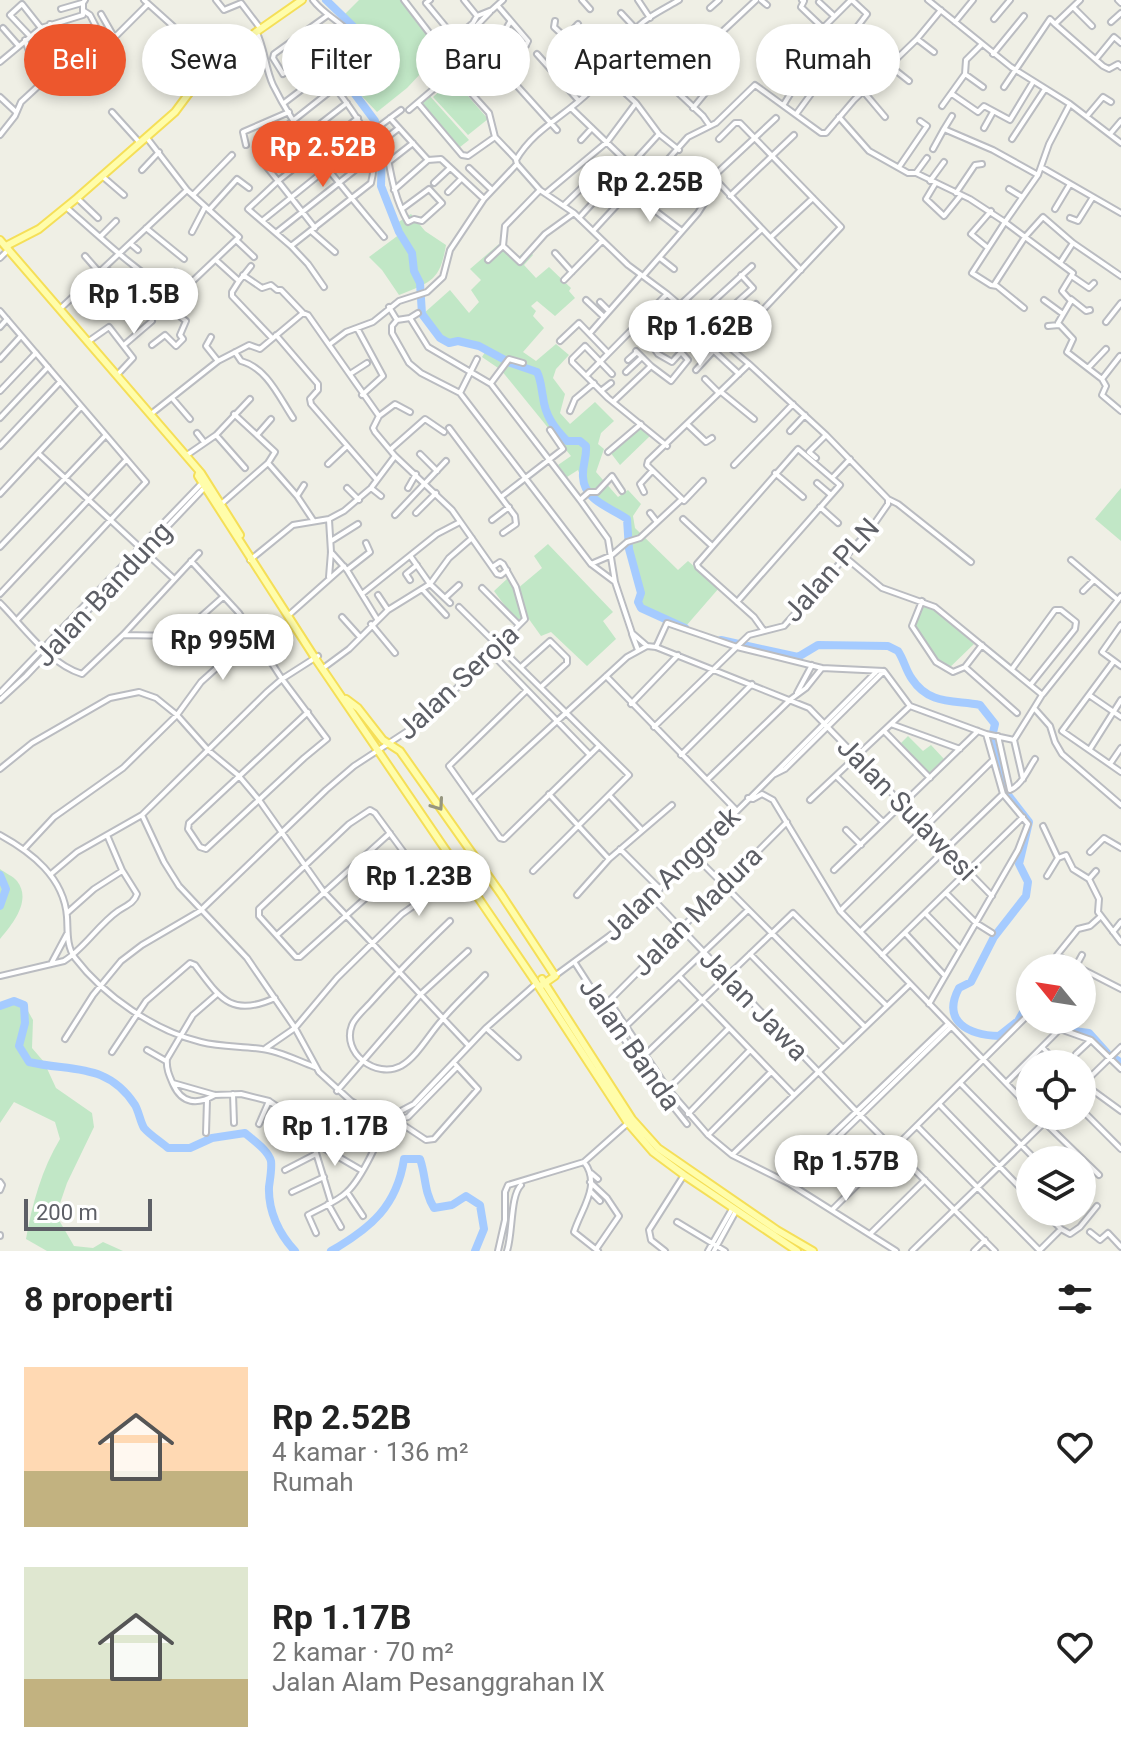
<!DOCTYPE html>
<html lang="id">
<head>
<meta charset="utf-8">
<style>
	body { margin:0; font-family:Roboto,sans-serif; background:#f2f2f2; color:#222; height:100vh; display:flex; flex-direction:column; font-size:30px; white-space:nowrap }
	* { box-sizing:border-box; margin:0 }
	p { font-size:26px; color:#767676 }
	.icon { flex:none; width:44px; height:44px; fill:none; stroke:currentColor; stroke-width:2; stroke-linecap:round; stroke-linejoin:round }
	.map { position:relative; height:1251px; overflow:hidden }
	.drawer { display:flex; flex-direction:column; background:#fff; flex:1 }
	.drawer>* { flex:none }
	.top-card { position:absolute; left:24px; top:24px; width:1074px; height:72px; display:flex; gap:16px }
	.needle { width:52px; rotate:300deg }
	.controls { position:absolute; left:1016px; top:954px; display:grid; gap:16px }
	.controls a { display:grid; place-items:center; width:80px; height:80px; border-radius:50%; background:#fff; box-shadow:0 4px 12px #0003; font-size:40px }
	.scale { position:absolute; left:24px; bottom:20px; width:128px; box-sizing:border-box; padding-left:8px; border:4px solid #5d5f66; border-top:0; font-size:22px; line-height:28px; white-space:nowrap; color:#5d5f66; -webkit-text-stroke:6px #fff; paint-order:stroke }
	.price { position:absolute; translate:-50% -68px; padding:0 18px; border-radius:28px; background:#fff; color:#222; font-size:26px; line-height:52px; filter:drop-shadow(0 2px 4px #0008) }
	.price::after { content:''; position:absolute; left:50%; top:48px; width:24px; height:18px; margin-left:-12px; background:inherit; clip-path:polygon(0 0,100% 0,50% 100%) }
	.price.current { background:#ed572d; color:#fff }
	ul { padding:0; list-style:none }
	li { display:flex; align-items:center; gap:24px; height:200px; padding:0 24px }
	li span { display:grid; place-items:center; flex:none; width:224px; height:160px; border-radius:0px; color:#555 }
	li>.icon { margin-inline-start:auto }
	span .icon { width:96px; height:96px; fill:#fffc; stroke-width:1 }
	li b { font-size:34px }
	h2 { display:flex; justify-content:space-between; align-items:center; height:96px; padding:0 24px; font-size:34px }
	.chip { padding:0 28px; border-radius:36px; background:#fff; box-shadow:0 4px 12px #0003; font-size:28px; line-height:72px }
	.chip.current { background:#ed572d; color:#fff }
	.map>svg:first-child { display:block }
	.green { fill:#c1e7c6 }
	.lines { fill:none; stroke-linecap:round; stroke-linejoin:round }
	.river { stroke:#a5cbff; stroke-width:8 }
	.minor-casing { stroke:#babcc1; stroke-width:8 }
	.major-casing { stroke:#f5df58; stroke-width:10 }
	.minor { stroke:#fff; stroke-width:4 }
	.major { stroke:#fffdaa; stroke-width:6 }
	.oneway { stroke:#96967e }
	.labels { text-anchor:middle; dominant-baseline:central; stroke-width:8; stroke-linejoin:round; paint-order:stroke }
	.street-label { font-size:28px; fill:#5d5f66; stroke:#fff }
</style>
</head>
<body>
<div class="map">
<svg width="1121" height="1251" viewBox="0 0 1121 1251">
	<rect width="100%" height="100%" fill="#efefe5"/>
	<path class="green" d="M359,0H402L441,52L407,88L377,112L337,70L356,53L362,42L358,31L343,16Z
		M453,79L488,119L468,135L433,97Z
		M429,95L469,140L460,147L422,103Z
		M411,214L425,231L446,245C440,281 431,282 399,295L382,270L369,257L400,234L397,223Z
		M499,244L516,259L528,249L533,255L524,265L536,278L549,267L571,288L569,291L575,298L555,316L537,301L531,306L536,311L533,316L544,328L523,352L536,361L556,344L569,355L556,369L553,378L565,394L560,413L570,424L595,402L614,421L601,433L598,444L604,449L596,472L618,497L628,490L641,504L633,516L635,528L678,570L688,561L719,588L686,626L638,605L641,592L625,518C606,511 584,489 578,470L567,477L558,465L571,456L501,370L482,357L487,349L474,343L447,340L423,314L450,290L469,313L479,302L471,290L481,280L470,269Z
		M639,424L650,436L620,465L610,452Z
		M1121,488V541L1095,519Z
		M548,544L613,612L603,621L616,639L587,666L551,632L541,636L526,615L516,621L494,591L508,578L517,589L542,568L534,556Z
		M925,601L974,644L945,672L933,659L913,625Z
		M908,736L923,751L931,745L944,759L929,773L901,743Z
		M0,869C5,873 13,876 17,881C32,900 13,924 0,939Z
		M8,1002L24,1004L33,1020L32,1048L44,1062L56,1088L92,1113L94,1127L67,1183L56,1215L74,1246L93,1248L103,1242L123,1251H47L26,1239C32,1204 42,1169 60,1139L55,1122L14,1102L0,1123V1006Z"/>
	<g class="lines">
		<path class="river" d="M326,0L358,31L362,42L356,53L337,70L375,121L382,149L381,186L399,232L412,253L414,271L420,283L422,314L440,338L449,343L458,341L479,346L505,360
			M508,362L537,372C541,380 541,387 543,397C545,415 554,428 567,441H580L586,446C587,457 582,466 583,477C584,501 612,508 627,519L629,549L641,593L638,602L641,608L685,628
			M721,640L798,657L818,645L888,646L898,651C904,660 906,671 912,679C929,705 954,700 980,705L995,724L991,741L1005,791L1029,822L1019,864L1028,882L1026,896L994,937L971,982L959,988C941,1022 969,1035 999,1036L1018,1021L1030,1000
			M0,875L6,889L0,906
			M0,1006L14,1001L24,1005L25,1023L19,1046L29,1062C71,1072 107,1062 135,1105C139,1112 140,1121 144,1128C150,1135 161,1142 168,1148H190L212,1138L245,1133C254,1141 268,1150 271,1161C272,1169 270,1179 269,1187C268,1211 279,1234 295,1251
			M1063,1020L1074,1031L1089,1033L1107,1053
			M1117,1060L1121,1063
			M331,1251C371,1228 397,1206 404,1159H420C426,1176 424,1192 434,1208L452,1205L466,1196L480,1205L484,1229L475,1251"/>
		<defs>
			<path id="minor" d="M144,0L174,27L158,42L168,56L169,68L189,93
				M216,0L224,10L241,3L260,28
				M313,0C322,12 334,18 345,28L283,74L273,58L274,54L328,15
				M404,0L444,52L451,54L460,65L461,82L489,113L495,137
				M430,0L426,3L455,38L473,23L477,16L492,10L503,0
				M464,0L477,16
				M582,0L590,9
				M638,0L650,18
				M761,0L767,5
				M802,0L804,1L801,7L823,28L851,0
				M928,0L1011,67L1070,104L1121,143
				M1118,0L1121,3
				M819,2L833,15
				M498,6L528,41L526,45
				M1073,7L1092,26
				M710,8L719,0
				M61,9L82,3
				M84,11L90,15L103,40L85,54
				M621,13L635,28
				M101,14L113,35L116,36L148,4
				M994,19L1010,0
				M555,21L554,27L636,103L659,134L679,150
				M510,22L506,29L522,46L526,45
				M955,22L973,0
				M1111,22L1121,13
				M50,24L57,62
				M1055,24L1103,66L1109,69L1118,64L1121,67
				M3,28L18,45
				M174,29L184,40
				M256,31C265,48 265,68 273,85C300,140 345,190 384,237
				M723,31L756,0
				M852,34L877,51H885L896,60
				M29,35L10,15L22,4L41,28
				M566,37L578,24
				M455,38L461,42L490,12
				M917,39L934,52
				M25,40L37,75
				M624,42L703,116L710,126
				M845,43L867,14L852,0
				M537,54L579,101
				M993,54L1024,16
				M492,58L557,130
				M1096,59L1114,37L1121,43
				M0,62L41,28L83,15V3L85,0
				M296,65L305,76C321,74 344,55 354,43L345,28
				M650,65L668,44
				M890,66L909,81
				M965,74L983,87
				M1004,87L1050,19L1055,24L1080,0
				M863,91L885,117
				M952,94L978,112L984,106L1010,120L1033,82
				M0,97L16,112
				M284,103L309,84
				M418,103L462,155L468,156L495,137L516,159
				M784,104L800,78
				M1070,104L1049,144L1038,175L1005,222L1073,273L1062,291L1071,301L1058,323L1073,339L1067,352L1102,379L1106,386L1102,395L1121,411
				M942,106L965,74L966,60L981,45
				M571,108L625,160V164L619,170L620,175L653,209L682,231
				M693,108L721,74L710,59
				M401,110L381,125C390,160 390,191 408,222L414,219L422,221L442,203L429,189L402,209
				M409,110L443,81
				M112,112L140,143
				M797,113L819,83
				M1087,116L1103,97L1111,102
				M839,117L869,151L908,173H916L970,199L1005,222L972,273L991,285L997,286L1024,308
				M390,118L428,160
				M776,118L717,173L715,179L801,270
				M984,128L993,112
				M944,129L952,116
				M1110,134L1121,121
				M0,135L15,116L21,102L47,78L60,73L79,61L91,75L114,57L103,40
				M147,138L187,190L239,237L177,296L173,311L186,321L180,335L183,339L176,346L165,335L152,345
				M385,139L399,128
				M719,139L735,123H740L841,227L729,346
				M1012,139L1045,89
				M581,140L592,128
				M246,145L243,132L289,112
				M933,149L944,129L993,150L1038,175
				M638,157L659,134
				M390,161L413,143
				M517,164L540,190L574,213L628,265L667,294L749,364L826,435L888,499V504L872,527L784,626L749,635L654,727
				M517,164L516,160C534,129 565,116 589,92C607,74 616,51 633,32C644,18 664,9 679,0
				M266,166L256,150L333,89L337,90C358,118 381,147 371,183L291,246
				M899,167L927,126L920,121
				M1041,167L1121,213
				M469,168L492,190
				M142,170L159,152
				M916,173L927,158
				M102,176L124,195
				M930,181L944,162
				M434,183L450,168
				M935,184L926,199L944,216L961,195
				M1009,189L1022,197
				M394,190L428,160L441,159L484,199
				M448,192L460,180
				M546,193L607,142L636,103
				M638,193L688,137L716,123L755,85L821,133H826L854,100L917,39L941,10
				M956,193L975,165L982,164
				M193,195L232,155
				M730,196L794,135
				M77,198L98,218
				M564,205L600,170
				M67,208C102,239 137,272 177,296
				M1055,209L1070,184
				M209,210L237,179L249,188
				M579,218L619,174
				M1070,218L1078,221L1093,197
				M262,221L366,137
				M146,228L184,259
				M315,228L278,181L358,118
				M311,231L335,252
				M593,231L629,192
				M192,232L205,207
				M277,232L374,155
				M100,237L116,221
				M771,237L813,198
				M236,240L254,257
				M131,244L138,250
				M503,246L520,262L545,234L574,213
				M503,246L505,226L540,190
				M988,248L971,234L991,211
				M555,253L572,272
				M85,256L99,272
				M0,258L9,249
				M660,258L674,269
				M488,260L503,246
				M217,261L239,281L232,292V296L272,338
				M1060,263L1073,243
				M104,269L120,276
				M243,275L262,288L271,285L277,290H281L303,313L308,315L379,416L373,428L375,432L395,456L452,510L497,574L501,575L507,570
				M643,276L698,213L709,196
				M1073,277L1089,288L1094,283
				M564,280L602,241
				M239,281L251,266
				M994,285L1025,237L1043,217L1073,243L1121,276
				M324,287L308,264L291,246L248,209L278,181L266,166L347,103
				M164,288L175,272
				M1071,299L1086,311L1090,310
				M586,300L604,317
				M1044,300L1063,314
				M600,302L609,311
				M735,304L753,288L741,275
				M680,305L762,229
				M389,307L397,320
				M61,308L187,190
				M0,311L146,482L17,620
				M410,318L418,313
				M695,318L752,266
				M397,320L410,318L428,347L491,384L580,500L608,539L615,582L632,633L647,646L656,647L809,708L992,896
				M397,320L392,326V333L409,363L421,373L460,393L591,564L615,582
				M1106,322L1121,303
				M638,326L658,354L672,362L705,326
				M1048,326L1059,325
				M0,327L7,319
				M357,328L383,376L362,395
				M590,333L641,275
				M276,335L318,384V390L310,399L311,404L377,480
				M211,337L206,346L218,361
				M89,341L109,327L133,358L118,374
				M560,341L579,323L608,353
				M330,344L346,332L373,322L399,301L427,292L443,277L450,250L484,199L517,164
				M124,345L152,321
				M713,350L739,374
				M636,351L651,366L671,381L688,360L681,352
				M235,352L241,361C267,368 279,397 293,418
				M0,359L21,336
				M628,360L637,352
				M1088,368L1106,349
				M696,370L756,304
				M626,372L642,357
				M350,374L367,363
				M612,374L585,346L572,359V362L608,398L667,446
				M587,375L667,294
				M705,379L719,393
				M1102,379L1120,356
				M491,383L509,359L523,363
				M602,390L611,383
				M0,391L36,353
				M721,392L754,419
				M460,393L477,359
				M172,398L190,419
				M613,402L651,366
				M570,411L575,399L594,383
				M151,414L218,361L249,345L260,349L303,313
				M234,414L275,452L268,463
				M379,416L395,404L410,412
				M0,418L48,367
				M688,425L706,442L712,438
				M449,428L515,516L516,524L503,533
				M790,431L805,415
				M197,433L204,442
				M216,435L245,468
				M257,435L271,419
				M0,446L60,382
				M391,449L425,419L444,432
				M608,452L641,424
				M39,454L173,578
				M420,454L437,471
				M187,455L216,435L250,399
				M816,458L809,452L826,435
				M328,464L347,446
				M734,465L793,404
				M775,473L803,497
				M834,476L850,459
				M703,481L684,501L647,465L648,461L749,364
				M817,483L831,495
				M304,485L297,496L313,520
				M347,488L359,500
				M371,488L381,496
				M408,488L416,474
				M644,492L640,484L652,471
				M0,494L81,407
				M501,497L563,449L550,430
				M888,499L898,504L971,562
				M580,500L589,492H597L612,476L622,491
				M219,506L268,463L297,496
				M820,507L838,523
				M416,513L436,493
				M650,513L657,522
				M395,515L446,461
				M683,519L711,545
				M329,520L331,552L329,577
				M492,520L509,507
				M331,541L358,524
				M0,547L105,436
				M331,552L347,570L377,619
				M411,557L430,584L450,603
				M845,557L882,588L935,607L1040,693L1042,695L1034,708L1050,726L1055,742L1062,754L1121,805
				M250,560L293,525L329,519L344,511L371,488L395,456
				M1071,560L1118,600
				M191,561L239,613L282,679L327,739L304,758L206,849L200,847L188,829L189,823L308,712
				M591,564L612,555L627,542L640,538L682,499
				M347,570L370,552L366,543
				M410,580L406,574L417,565
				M482,588L519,625
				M422,589L446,615
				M1083,591L1094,580
				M0,594L126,460
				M362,594L437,534L460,522
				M378,595L388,610
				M445,598L459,585
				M922,601L912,626L936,662L953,672L965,667L982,645
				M737,602L840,485L798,449L697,564L698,567L754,617L764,631
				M0,603C23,626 49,664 82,674L123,635L199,553
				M459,607L629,775L533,871
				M290,614L344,566
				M342,617L360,637
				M371,624L395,653
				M1121,625L1102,652L1121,666
				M632,634L638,650
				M123,635L179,636L223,597
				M656,647L667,623L737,647L822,668L884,671L910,706L986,734L1003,794L1028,824L1018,850L929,1004
				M492,654L590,755
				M1114,661L1062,731L1121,772
				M521,667L550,641L567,658V663L541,687
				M965,667L1017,713
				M322,669L349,649L388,610L430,584L449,558L472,538
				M1012,669L1055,610H1061L1076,622L1075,629L1031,684
				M606,676L735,809
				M527,690L449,766L500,838L504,839L598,747
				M0,693L202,483
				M797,693L812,665
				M1043,694L1121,596
				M1089,695L1121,717
				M0,700L26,676L205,487
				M631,704L678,655
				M891,724L960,749
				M884,731L930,778
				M986,734L1014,740
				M998,736L1010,790C1022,785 1028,769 1035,759
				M1090,749L1121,700
				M681,755L752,684
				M1110,764L1121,748
				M0,769L32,743L110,698L139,692L156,698L177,715L209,751L238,775L259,800L323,891L469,1046
				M773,775L785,769L884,671
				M836,776L883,822
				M1023,779L1014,740L1034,708
				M707,780L791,699L806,688L822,668
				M549,794L609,859L672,805
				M610,796L641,829
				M748,798L753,799L762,794L773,800L840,911L1030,1108
				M472,799L627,657L647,646
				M810,800L910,706
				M370,810L375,813L408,858L407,861L300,957H296L259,916V909L349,824Z
				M142,815L164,862L179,886L247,958L295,1028L319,1072L351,1101L377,1116L397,1113L414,1104L486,1028L537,983
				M787,822L609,1001L668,1089L708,1135L732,1155L790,1184L896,1251
				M1043,826L1058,858
				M846,830L861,845
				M0,835C31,852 64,877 67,917C68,930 66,946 75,958C104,996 155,1031 201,1042C221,1047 242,1046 262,1049C280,1051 298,1061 315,1067
				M25,848L54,817L123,768L177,715L201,682L253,635
				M620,849L660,889
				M1090,852L1104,838L1121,848
				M694,855L864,1026
				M1058,858L1066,855L1073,869L1089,879L1099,899L1098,912L1121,942
				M834,870L978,731
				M51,874L77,852L142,815L267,692L282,679L318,656
				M1047,876L1058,858
				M1089,879L1096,871
				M946,893L976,923L992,933
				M577,895L609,859
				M651,897L857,1112L995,1251
				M840,911L992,761
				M67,913L94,889L122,871
				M925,913L960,949
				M450,921C423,947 397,973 372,1001C366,1008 355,1017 352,1025C341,1053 376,1079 401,1066C418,1056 429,1034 442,1020C455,1004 471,990 485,975
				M861,931L1003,794
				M1113,932L1121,922
				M905,933L945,976
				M277,935L390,833
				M750,954L843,1048
				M882,955L1023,817
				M575,963L644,1070L687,1124
				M51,964L67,934
				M1076,966L1082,955
				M1050,968L1058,957
				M1079,968L1057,955L1078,929L1090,926L1100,917
				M1082,969L1121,989
				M556,975L616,931L651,897L877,671
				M0,976L64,961C84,949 98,925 118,911C127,905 134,903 137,894L122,870L107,835
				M679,976L794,1095
				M626,1026L748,910
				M486,1028L518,1057
				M65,1039L93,995L121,961L142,945L200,911L326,790L354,766L409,730L441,704L523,621L525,619L516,587L503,564L500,562L494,566
				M1042,1047L1058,1064
				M266,1048L295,1028L337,978L402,914L460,873
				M147,1050L166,1061
				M112,1052L146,1001L190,963L195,965C220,998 231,1018 275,998
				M1076,1054L1091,1040
				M645,1055L793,913L887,1006
				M173,1083L215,1095L241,1094L269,1101L295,1119L313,1142L361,1170
				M960,1083L1036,1160
				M1006,1083L1060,1029L1091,1040L1121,1069
				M1084,1084L1121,1111
				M1082,1085L1121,1047
				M668,1089L728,1029
				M337,1091L421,994L468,951
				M233,1094L234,1123
				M215,1095C197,1105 182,1104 173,1084C169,1075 166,1068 167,1059L193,1015L216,995
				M940,1105L1030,1198
				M1082,1110L1121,1149
				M397,1113L399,1122L426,1140L434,1139L478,1089L454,1063
				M688,1114L750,1050
				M1038,1116L1099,1175
				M259,1124L269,1101
				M385,1124L408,1117L457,1067
				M917,1126L1040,1251
				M206,1133L207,1100
				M708,1135L771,1072
				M280,1136L299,1123
				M313,1143L331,1202
				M733,1154L910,984
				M584,1162C602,1185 581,1209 574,1232L598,1251
				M285,1170L316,1154
				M591,1173L598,1179
				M785,1180L948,1024
				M0,1182L2,1185L0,1190
				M590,1182L607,1198L619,1216L597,1248
				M790,1184L951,1027
				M590,1191L600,1201
				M292,1192L324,1177
				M347,1192L363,1216
				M328,1204L341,1227
				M832,1210L1030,1013
				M1044,1212L1061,1229
				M677,1222L725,1251
				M1090,1232L1100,1240L1108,1233
				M316,1233L308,1215C320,1208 337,1202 347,1192C360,1180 385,1133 384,1116
				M1108,1233L1121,1247
				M870,1234L925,1180
				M0,1235V1236
				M498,1251L505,1220V1192L508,1185L584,1162L628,1123
				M507,1251C513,1233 510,1196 521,1185
				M665,1251L651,1240L649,1230L684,1175
				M708,1251L732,1209
				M714,1251L736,1211
				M912,1251L1051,1116
				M974,1251L985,1240
				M1039,1251L1061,1229L1070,1234L1080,1227L1097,1206"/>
			<path id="major" d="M0,240L201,473L240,535
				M6,246L39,229L77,198L175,112L201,77L215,64L239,44L302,0
				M199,473L198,476L315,658L539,987L628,1123L653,1152L684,1175L797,1251
				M346,699L358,708L383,740L400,751L501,894L555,976L539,987
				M542,979L632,1119L658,1148L777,1230L813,1251"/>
		</defs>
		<use href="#minor" class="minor-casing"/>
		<use href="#major" class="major-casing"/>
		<use href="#minor" class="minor"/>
		<use href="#major" class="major"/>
	</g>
	<defs><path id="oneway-chevron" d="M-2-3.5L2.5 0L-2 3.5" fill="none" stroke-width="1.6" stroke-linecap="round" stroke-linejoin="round" transform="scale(2)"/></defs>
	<use class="oneway" href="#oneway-chevron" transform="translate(438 805) rotate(55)"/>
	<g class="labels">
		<g class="street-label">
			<text transform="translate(831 570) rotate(-48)">Jalan PLN</text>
			<text transform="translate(103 594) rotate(-47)">Jalan Bandung</text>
			<text transform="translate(458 682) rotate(-43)">Jalan Seroja</text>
			<text transform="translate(907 809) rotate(46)">Jalan Sulawesi</text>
			<text transform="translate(671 874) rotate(-44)">Jalan Anggrek</text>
			<text transform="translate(697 911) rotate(-45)">Jalan Madura</text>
			<text transform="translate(754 1005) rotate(46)">Jalan Jawa</text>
			<text transform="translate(630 1044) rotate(55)">Jalan Banda</text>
		</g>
	</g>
</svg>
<div class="controls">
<a><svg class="needle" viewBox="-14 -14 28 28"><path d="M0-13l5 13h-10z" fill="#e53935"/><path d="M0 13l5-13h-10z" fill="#767676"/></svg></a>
<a><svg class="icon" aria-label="locate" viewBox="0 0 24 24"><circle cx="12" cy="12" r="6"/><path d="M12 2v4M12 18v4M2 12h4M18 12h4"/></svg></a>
<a><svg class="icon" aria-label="layers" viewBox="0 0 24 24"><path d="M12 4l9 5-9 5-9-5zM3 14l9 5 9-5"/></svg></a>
</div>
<div class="scale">200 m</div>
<b class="price current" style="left:323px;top:189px">Rp 2.52B</b>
<b class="price" style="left:650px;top:224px">Rp 2.25B</b>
<b class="price" style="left:134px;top:336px">Rp 1.5B</b>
<b class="price" style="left:700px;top:368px">Rp 1.62B</b>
<b class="price" style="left:223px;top:682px">Rp 995M</b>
<b class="price" style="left:419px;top:918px">Rp 1.23B</b>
<b class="price" style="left:335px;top:1168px">Rp 1.17B</b>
<b class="price" style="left:846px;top:1203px">Rp 1.57B</b>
<div class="top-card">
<a class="chip current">Beli</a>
<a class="chip">Sewa</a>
<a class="chip">Filter</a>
<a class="chip">Baru</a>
<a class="chip">Apartemen</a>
<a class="chip">Rumah</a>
</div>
</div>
<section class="drawer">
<h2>8 properti<svg class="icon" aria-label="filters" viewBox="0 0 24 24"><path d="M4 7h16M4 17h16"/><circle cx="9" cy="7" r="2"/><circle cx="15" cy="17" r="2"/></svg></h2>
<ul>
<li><span style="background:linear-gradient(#ffd9b3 65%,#c2b280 0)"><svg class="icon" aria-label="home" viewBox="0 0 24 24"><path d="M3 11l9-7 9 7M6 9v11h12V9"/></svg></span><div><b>Rp 2.52B</b><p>4 kamar · 136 m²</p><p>Rumah</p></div><svg class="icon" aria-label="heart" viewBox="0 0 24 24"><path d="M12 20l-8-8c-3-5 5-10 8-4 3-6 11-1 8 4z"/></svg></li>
<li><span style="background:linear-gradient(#dfe7d0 70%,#c2b280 0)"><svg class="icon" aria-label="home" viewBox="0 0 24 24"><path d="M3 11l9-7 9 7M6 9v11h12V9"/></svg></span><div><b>Rp 1.17B</b><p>2 kamar · 70 m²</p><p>Jalan Alam Pesanggrahan IX</p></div><svg class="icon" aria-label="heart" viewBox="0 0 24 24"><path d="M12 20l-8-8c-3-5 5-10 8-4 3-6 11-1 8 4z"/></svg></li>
</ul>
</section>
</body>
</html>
